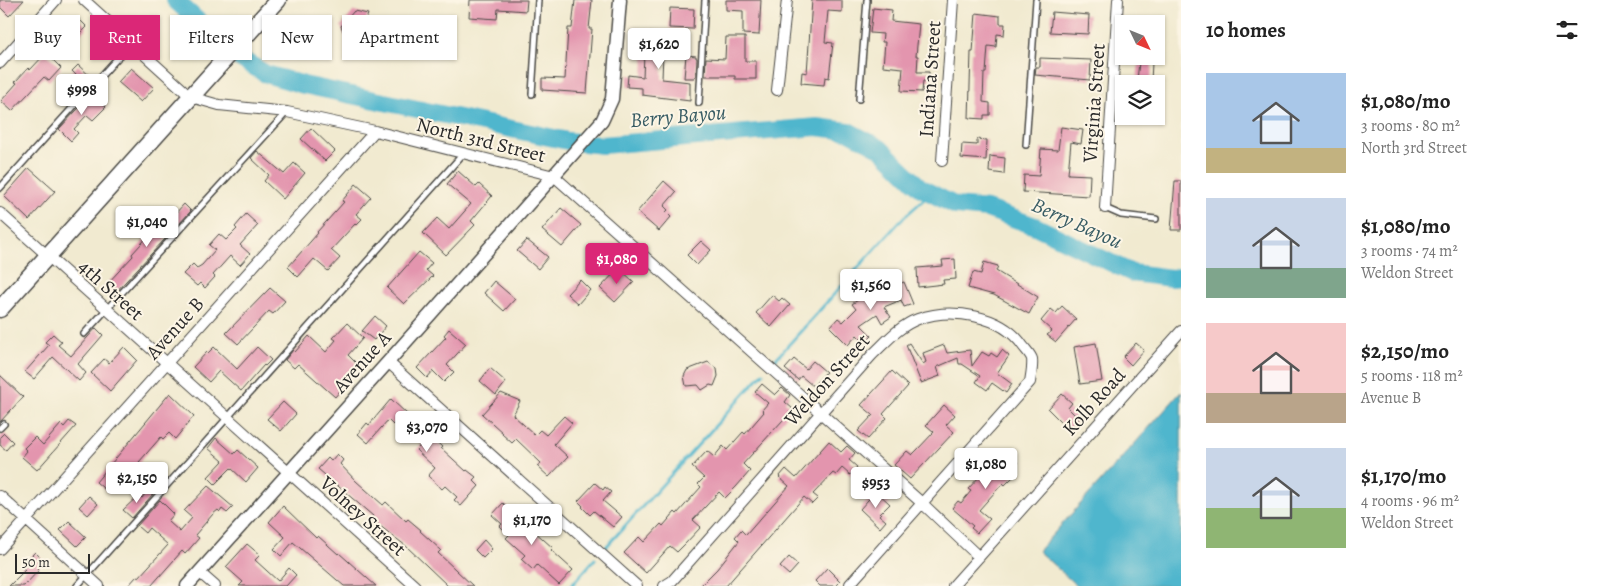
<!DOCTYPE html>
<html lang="en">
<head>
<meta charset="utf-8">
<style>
	body { margin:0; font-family:Alegreya,serif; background:#f2f2f2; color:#222; height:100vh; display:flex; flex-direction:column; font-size:19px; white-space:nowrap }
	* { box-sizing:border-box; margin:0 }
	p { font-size:16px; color:#767676 }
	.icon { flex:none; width:28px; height:28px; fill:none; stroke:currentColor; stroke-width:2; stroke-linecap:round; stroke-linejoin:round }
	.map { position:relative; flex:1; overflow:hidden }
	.panel { display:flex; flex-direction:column; background:#fff; width:425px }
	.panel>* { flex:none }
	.guide { position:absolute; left:15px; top:15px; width:475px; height:45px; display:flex; gap:10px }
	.needle { width:32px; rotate:133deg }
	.controls { position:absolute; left:1115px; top:15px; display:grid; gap:10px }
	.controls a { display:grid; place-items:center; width:50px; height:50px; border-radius:0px; background:#fff; box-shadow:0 1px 4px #0004; font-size:25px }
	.scale { position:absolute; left:15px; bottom:12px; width:75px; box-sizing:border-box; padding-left:5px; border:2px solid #2b2b2b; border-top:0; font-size:14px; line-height:18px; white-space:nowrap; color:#2b2b2b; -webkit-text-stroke:4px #fcf5e5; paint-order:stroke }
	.price { position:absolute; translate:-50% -42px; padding:0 11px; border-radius:5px; background:#fff; color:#222; font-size:16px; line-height:32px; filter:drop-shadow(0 1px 2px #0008) }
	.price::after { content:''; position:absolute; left:50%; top:30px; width:15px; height:11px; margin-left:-8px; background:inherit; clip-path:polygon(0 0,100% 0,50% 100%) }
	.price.active { background:#db2777; color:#fff }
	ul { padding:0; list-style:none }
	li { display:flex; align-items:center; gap:15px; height:125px; padding:0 25px }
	li span { display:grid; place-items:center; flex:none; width:140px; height:100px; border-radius:0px; color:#555 }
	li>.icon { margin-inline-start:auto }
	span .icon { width:60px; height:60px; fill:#fffc; stroke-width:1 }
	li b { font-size:21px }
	h2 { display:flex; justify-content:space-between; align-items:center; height:60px; padding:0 25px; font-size:21px }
	.pill { padding:0 18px; border-radius:0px; background:#fff; box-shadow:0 1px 4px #0004; font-size:18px; line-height:45px }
	.pill.active { background:#db2777; color:#fff }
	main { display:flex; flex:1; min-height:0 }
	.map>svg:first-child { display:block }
	.water { fill:#4fb6cd; stroke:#3d707c }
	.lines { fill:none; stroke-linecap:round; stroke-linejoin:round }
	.stream { stroke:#4fb6cd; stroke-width:3 }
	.river { stroke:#4fb6cd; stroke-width:18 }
	.building { fill:#e395ae }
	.service-casing { stroke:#494844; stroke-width:8 }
	.minor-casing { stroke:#494844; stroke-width:12 }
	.tertiary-casing { stroke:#494844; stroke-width:15 }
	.primary-casing { stroke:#494844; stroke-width:19 }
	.service { stroke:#fff; stroke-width:5 }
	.minor { stroke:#fff; stroke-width:10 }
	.tertiary { stroke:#fff; stroke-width:12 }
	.primary { stroke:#fff; stroke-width:16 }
	.labels { text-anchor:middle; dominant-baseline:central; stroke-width:4; stroke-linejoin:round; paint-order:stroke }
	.street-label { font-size:20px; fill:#2b2b2b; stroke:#fcf5e5 }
	.water-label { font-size:21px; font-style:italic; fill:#385c64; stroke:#fcf5e5 }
</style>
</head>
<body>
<main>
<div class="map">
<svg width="1181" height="586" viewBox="0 0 1181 586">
	<rect width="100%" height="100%" fill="#fcf5e5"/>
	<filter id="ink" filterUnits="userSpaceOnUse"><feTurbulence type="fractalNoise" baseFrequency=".02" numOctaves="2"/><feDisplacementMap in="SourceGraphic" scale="10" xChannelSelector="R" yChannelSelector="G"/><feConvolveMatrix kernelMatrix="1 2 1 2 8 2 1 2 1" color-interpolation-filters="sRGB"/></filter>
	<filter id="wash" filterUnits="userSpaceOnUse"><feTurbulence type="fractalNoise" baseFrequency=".0096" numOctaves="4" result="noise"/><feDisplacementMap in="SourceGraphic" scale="20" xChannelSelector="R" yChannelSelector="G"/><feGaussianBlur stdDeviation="1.12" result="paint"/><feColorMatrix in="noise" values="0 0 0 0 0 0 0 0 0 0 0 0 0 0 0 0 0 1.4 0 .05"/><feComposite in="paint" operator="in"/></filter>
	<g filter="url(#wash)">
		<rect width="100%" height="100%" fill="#f1ead0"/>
		<path class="water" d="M1181,392V586H1077L1038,551Z"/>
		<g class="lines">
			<path class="stream" d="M774,361L902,219L931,193
				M606,547L763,373
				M571,586L595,559"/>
			<path class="river" d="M175,0L236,56L266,74L304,85L568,141L602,145L817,127L848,131L880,148L921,188L956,206L987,209L1035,226L1132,273L1171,278L1181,277"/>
		</g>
		<g id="blocks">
			<path class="building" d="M0,0H24L9,16L0,7Z
				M470,0H527L526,11L498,9L497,19L469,17Z
				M575,0H592L589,29H592L587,93L542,90V78L565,79L568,28H572Z
				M726,0H761L759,35L743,34V11L726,10Z
				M812,0H842V12L828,11L825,42L833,43L829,78L825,77L824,85L801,83L802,72L807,73Z
				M670,8L694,9L693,29L669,28Z
				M873,8L892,10L891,21L919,24L916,56H918L917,72H929V81H923L922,92L901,91L903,68L883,66L885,42H882L883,34L870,33Z
				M354,11L368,14L365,23L356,35L346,38L341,26Z
				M1052,12L1089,15L1088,34L1050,32Z
				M976,13L1000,16V24H1005L1004,35L997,34L996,47L988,46L986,73H984L983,102L990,103V115H984V119L969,118L971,52H973Z
				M78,18L87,27L72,42L63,34Z
				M645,32L674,34L672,54L663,53L662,79L690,82V101L642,95V88L627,87L628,75L643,77Z
				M726,37H745V61H756V79H735V76H705L706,58L725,59Z
				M46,53L61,68L49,81L44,77L12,111L1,101L17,83L15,82L28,68L30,70Z
				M686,55L696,56V58H697L696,76H695L694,78H684Z
				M1040,58L1091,60L1090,80L1035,75L1036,67H1040Z
				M1139,62L1152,63L1151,81L1137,80Z
				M78,65L91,77L85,84L72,71Z
				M131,68L154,88L141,102L118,82Z
				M92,94L106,107L93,120L87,115L74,129L78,133L71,141L59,129Z
				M1061,127L1083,130L1081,144L1071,142L1068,174L1090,175L1089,196L1023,192L1024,175L1039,176L1041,149L1058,150Z
				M311,128L335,151L325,161L301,139Z
				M977,139L987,140L986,160L961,158L962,144L977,145Z
				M257,151L284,174L294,163L305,173L283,199L264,181L269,175L251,158Z
				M990,156L1005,158L1004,174L989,172Z
				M29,168L55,191L29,220L4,196Z
				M458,171L476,187L479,184L492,196L471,221L475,225L446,255L423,233L437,218L449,229L471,204L447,184Z
				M664,181L676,192L664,206L668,210L666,212L671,217L659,231L637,212Z
				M1175,181H1181V230H1171Z
				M356,184L371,197L356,214L362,219L356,225L355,224L331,250L340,258L328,271L314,259L298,277L288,267L318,233L317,232L344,202L342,201Z
				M184,204L191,211L113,295L104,287L133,256L132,254L170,212L174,215Z
				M561,208L581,225L562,247L542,230Z
				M246,214L258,225L240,245L250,254L240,265L230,256L213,275L215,277L205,288L200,283L197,286L183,274L193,264L197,268L202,265L215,250L209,245L219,234L226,240L237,229L235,227Z
				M527,240L548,257L538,269L517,251Z
				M701,241L711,250L697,265L687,255Z
				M419,252L432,263L426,270L433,276L404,304L387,288Z
				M955,259L956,279L943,280L944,284L918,287L917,268L943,266L942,260Z
				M984,262L998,266L996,271L1038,297L1029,314L994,295L968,288L973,272L981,274Z
				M619,268L634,282L615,302L600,288Z
				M580,280L590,290L578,304L567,294Z
				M894,280L896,285L904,282L913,304L904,307L901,300L884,307L891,317L882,323L877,314L861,325L872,336L865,343L857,335L848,345L830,327L838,318L843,322L856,309L852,304L878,286Z
				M494,281L515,299L504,311L484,293Z
				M270,288L285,301L273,314L269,311L238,344L226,333Z
				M772,295L779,301L782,298L790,305L771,327L756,313Z
				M1062,306L1076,319L1056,342L1047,335L1052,331L1041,321L1051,309L1056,313Z
				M375,316L386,326L374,340L362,331Z
				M347,323L363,338L348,355L357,364L342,382L345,385L335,397L298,364L294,368L285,360L293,350L295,352L309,336L326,352L336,340L333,338Z
				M96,328L103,335L78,364L86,373L79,381L53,357L34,379L25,372L49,345L45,342L53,334L62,342L58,345L71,356Z
				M449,329L466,344L447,365L454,372L444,382L433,371L427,378L417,368L446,337L444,335Z
				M909,343L923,364L926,362L923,353L944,345L947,353L970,350L972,366L982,352L989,356L991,353L997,357L1002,350L1009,356L997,373L1012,384L1006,393L992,383L987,390L976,382L980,376L962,364H959L958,358L937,367L940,376L921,383L906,345Z
				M1096,343L1102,381L1080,384L1074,347Z
				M1136,343L1144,350L1131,365L1123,357Z
				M124,347L137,360L110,391L91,373L104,359L109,363Z
				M214,347L237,369L257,347L271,360L265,366L264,365L241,391L219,371L209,382L193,367L207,352L208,353Z
				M794,359L806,369L813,361L826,372L813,386L801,376L798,380L785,369Z
				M708,362L717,369L718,376L714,386L710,385L702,390L698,385L686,386L684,376L687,370Z
				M490,368L506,382L496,395L480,381Z
				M892,371L908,386L883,414L887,418L868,439L858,431L873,415L861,405Z
				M0,375L23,397L0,422Z
				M762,384L775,395L782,388L790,395L785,402L793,409L743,464L750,471L736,487L725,498L719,492L693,520L701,527L685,544L677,552L670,546L646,573L624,553L639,537L644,542L661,524L663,526L675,512L677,514L701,487L698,484L704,478L692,467L707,451L714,457L723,446L727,450L743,432L745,434L764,412L762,410L768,403L755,392Z
				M170,393L194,416L175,439L169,433L163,439L161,437L139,462L143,466L133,477L131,475L120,487L117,484L109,493L96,482Z
				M501,393L520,401L513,415L535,435L540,430L546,435L564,416L572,423L554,444L568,457L549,477L537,466L541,463L516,439L512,443L502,434L503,433L482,414Z
				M1062,394L1072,403L1068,408L1079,419L1069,430L1048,409Z
				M391,399L442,447L441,448L466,471L467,470L476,477L473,480L479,486L461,506L454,500L457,497L445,486L442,489L428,476L435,468L416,450L423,443L397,420L393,425L388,420L368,443L358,434L367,423L369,425Z
				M283,402L296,414L281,431L267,419Z
				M944,405L955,415L946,425L954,432L910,479L894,465L907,451L912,455L917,450L934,432L926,425Z
				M69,421L76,426L37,470L22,457L27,451L24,448L35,437L43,445L61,424L64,427Z
				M4,433L13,442L6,450L0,445V437Z
				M216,438L234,454L238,450L258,468L246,482L231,468L215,484L208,477L223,461L208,448Z
				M829,441L841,452L847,446L855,453L849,460L857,467L850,475L842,468L836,475L833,473L813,494L818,498L812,504L804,497L726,586H700L717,569L739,541L735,537L741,530L746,535L789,486L779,477L786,469L796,478Z
				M1004,450L1018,463L1011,470L1015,475L1005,485L1003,483L979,510L990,519L977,533L971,528L973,526L952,508L958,501L961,503L971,491L968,489Z
				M337,454L343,460L340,464L356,481L383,505L386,502L406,521L408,519L421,530L420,531L441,550L438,553L473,586H448L406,546L371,519L373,516L318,469L328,458L331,461Z
				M595,483L603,490L605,487L611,492L603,501L622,517L613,527L594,511L590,515L582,507L583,506L578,501Z
				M208,486L233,507L227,513L222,509L220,512L218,510L213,514L195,535L199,538L185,554L182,551L151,586H128L137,576L139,577L168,545L149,528L145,533L137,526L160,500L174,514L168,521L180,532L192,518L184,511Z
				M148,490L153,494L132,518L123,510L139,495L142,498Z
				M876,491L890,504L879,515L886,521L880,528L860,509Z
				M89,496L98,504L88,515L79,507Z
				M503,503L553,548L551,550L573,570L559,585L537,565L533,570L521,559L525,555L506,538L509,535L500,526L502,524L492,515Z
				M283,506L316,538L318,536L338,554L339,553L376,586H344L293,542L281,556L274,549L285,537L269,522Z
				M69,521L86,537L77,546L60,530Z
				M484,540L492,549L483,558L475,550Z
				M247,544L260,555L255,560L278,581L289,568L296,575L286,586H239L243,582L226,567Z
				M35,552L44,561L37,568L39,570L24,586H9L25,570L21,566Z
				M789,557L798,565L789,575L780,567Z
				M827,568L840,581L835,586H820L815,581Z"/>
		</g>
	</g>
	<g filter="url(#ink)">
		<use href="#blocks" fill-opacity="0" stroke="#494844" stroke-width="1"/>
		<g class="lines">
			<defs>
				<path id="service" d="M532,94L538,0
					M859,99L867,0
					M699,103L705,0
					M1026,145L1036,0
					M0,188L131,43
					M1105,208L1121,215L1156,219
					M84,334L287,112
					M0,428L4,424
					M77,586L463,154"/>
				<path id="minor" d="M84,0L191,97L219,105L287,112L375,131L554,176L923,504L979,557
					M0,63L56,0
					M777,90L787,0
					M942,161L953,0
					M1105,208L1118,0
					M0,213L415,586
					M388,362L637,586
					M0,496L99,586
					M0,549L375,131
					M199,572L215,586
					M664,586L672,581L872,355C886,342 899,326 918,319C952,307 1002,315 1023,346C1026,350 1031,355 1032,359C1033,366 1031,375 1030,382L850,584
					M953,586L1181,331"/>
				<path id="tertiary" d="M187,586L388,362L602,121L612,99L620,0"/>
				<path id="primary" d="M0,309L278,0"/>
			</defs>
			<use href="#service" class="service-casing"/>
			<use href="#minor" class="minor-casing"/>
			<use href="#tertiary" class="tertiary-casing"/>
			<use href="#primary" class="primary-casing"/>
			<use href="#service" class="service"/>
			<use href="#minor" class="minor"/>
			<use href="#tertiary" class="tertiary"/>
			<use href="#primary" class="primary"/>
		</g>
	</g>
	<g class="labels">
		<g class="street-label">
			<text transform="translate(930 79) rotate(-86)">Indiana Street</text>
			<text transform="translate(1094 103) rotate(-86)">Virginia Street</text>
			<text transform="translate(481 140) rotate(14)">North 3rd Street</text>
			<text transform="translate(111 290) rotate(42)">4th Street</text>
			<text transform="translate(175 328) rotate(-48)">Avenue B</text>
			<text transform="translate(362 362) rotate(-48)">Avenue A</text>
			<text transform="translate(827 380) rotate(-48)">Weldon Street</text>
			<text transform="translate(1094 402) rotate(-48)">Kolb Road</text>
			<text transform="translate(363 516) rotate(42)">Volney Street</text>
		</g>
		<g class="water-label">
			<text transform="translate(678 116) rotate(-5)">Berry Bayou</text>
			<text transform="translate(1077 223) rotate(24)">Berry Bayou</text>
		</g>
	</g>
</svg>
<div class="controls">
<a><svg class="needle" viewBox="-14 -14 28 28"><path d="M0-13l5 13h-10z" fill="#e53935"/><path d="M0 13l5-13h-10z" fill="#767676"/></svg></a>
<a><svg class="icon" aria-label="layers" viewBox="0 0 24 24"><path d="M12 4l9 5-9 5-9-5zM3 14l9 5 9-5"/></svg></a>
</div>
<div class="scale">50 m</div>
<b class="price" style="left:659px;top:70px">$1,620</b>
<b class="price" style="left:82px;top:116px">$998</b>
<b class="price" style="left:147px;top:248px">$1,040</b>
<b class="price active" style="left:617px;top:285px">$1,080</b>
<b class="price" style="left:871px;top:311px">$1,560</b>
<b class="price" style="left:427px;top:453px">$3,070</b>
<b class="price" style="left:986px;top:490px">$1,080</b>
<b class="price" style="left:137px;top:504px">$2,150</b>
<b class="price" style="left:876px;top:509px">$953</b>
<b class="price" style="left:532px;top:546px">$1,170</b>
<div class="guide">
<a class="pill">Buy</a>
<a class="pill active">Rent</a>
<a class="pill">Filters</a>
<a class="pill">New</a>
<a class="pill">Apartment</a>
</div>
</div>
<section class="panel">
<h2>10 homes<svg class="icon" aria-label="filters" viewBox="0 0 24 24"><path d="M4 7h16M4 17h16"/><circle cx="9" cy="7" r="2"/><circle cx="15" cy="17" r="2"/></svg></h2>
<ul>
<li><span style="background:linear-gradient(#a9c7e8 75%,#c2b280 0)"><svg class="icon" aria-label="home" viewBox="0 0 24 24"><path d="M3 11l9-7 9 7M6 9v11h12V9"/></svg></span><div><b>$1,080/mo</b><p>3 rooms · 80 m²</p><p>North 3rd Street</p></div></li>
<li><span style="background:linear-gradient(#c9d6e8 70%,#7fa58c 0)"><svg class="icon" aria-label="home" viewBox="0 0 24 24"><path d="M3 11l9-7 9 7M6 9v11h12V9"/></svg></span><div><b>$1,080/mo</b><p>3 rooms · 74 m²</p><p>Weldon Street</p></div></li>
<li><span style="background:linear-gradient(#f6c9c9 70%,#b9a48a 0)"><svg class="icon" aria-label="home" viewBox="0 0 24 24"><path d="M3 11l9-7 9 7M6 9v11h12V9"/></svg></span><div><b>$2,150/mo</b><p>5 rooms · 118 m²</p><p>Avenue B</p></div></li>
<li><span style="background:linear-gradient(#c9d6e8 60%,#8fb573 0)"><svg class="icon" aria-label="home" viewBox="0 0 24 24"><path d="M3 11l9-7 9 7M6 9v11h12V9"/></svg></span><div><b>$1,170/mo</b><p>4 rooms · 96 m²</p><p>Weldon Street</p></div></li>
</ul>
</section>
</main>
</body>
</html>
